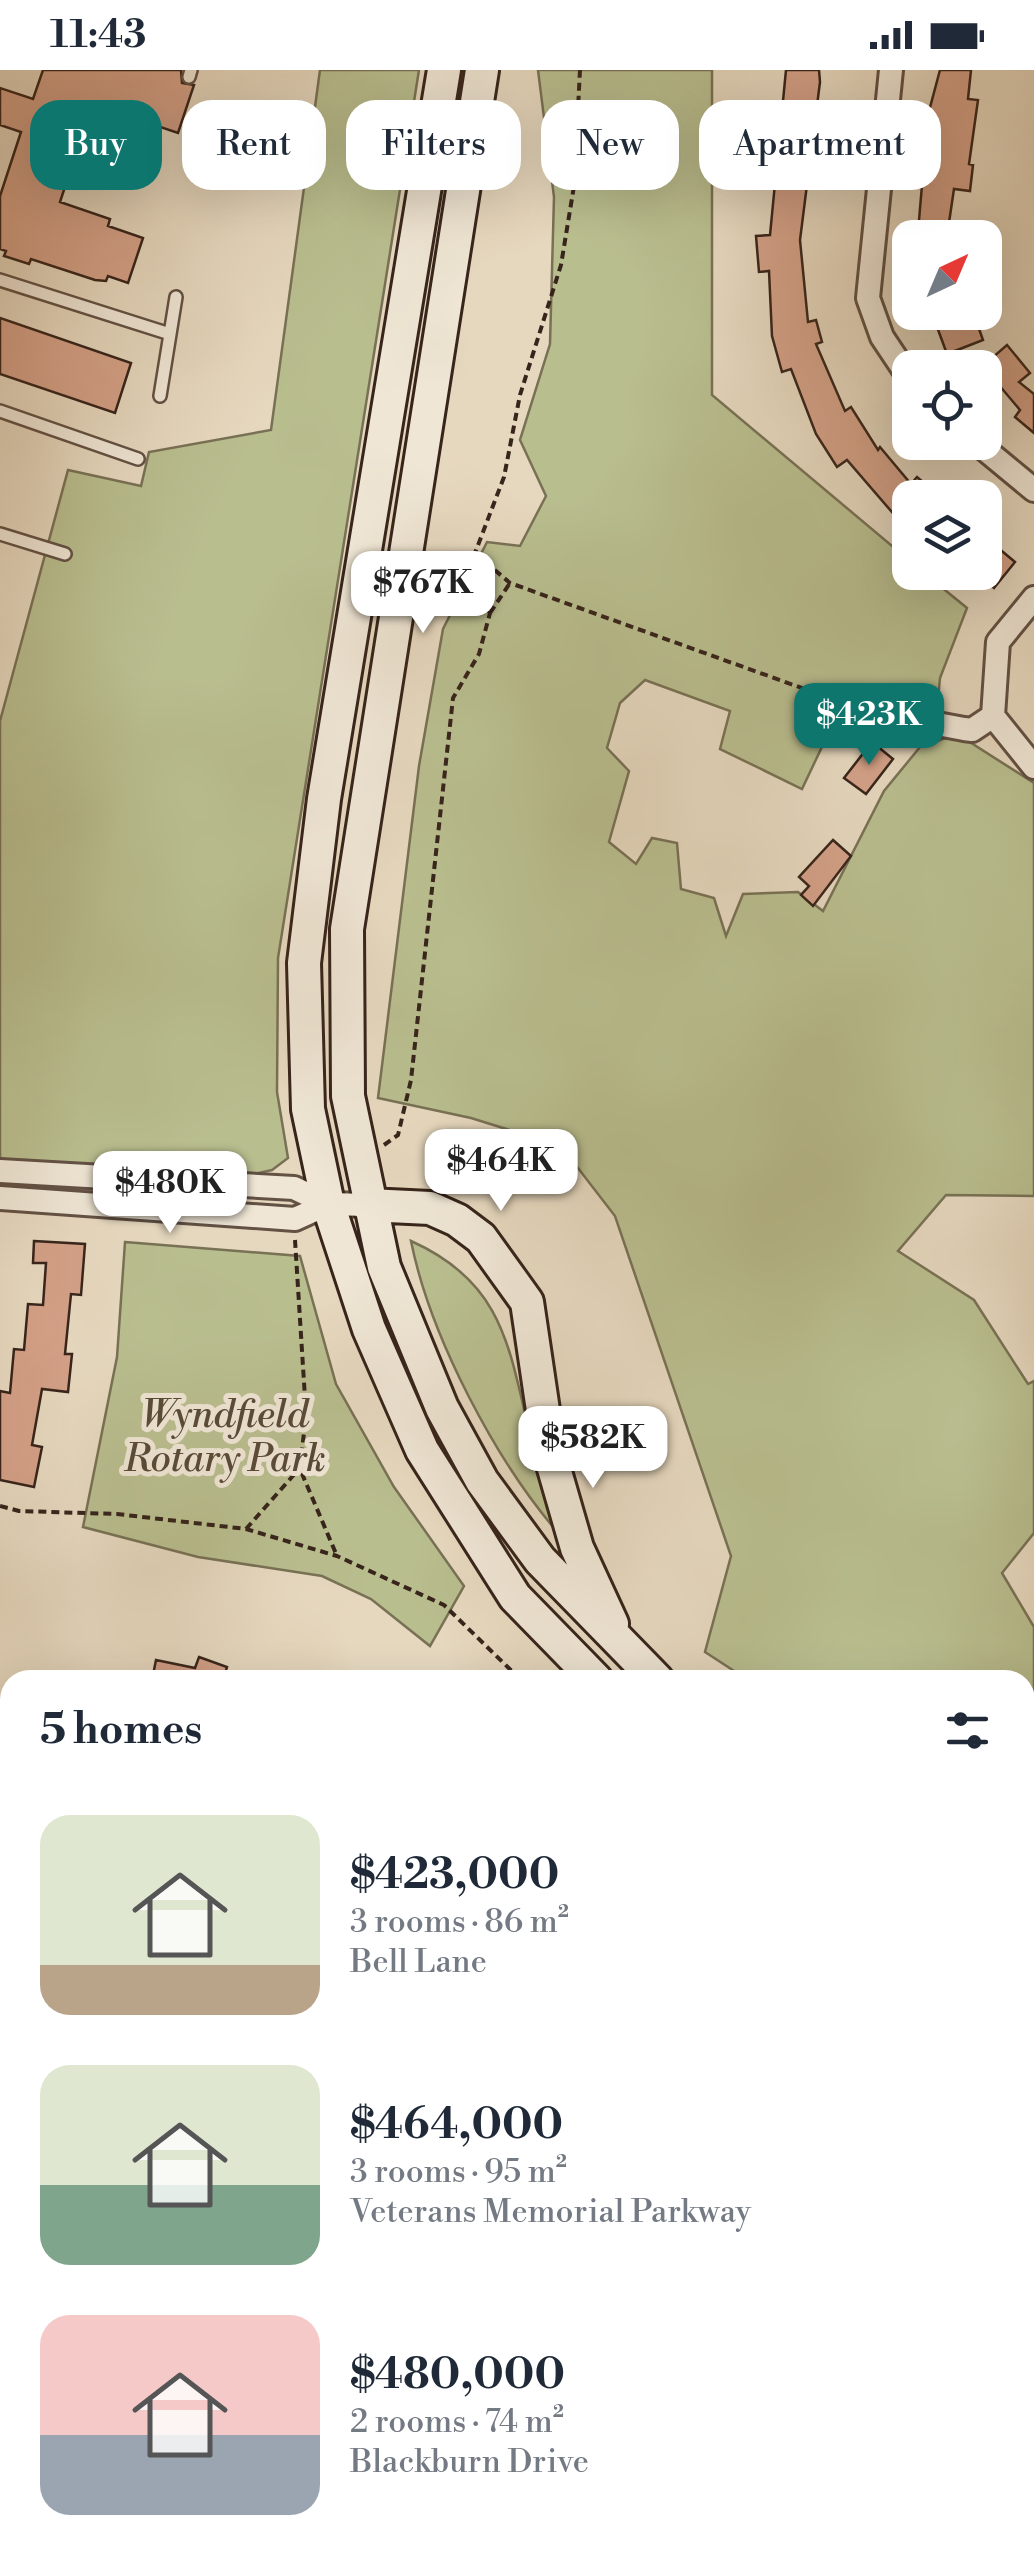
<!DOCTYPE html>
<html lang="en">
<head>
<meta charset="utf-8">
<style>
	body { margin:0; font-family:"Libre Bodoni",serif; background:#f2f2f3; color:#1f2937; height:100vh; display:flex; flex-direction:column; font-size:38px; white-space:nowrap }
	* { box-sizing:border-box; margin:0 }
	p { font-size:32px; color:#747a83 }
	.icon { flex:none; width:55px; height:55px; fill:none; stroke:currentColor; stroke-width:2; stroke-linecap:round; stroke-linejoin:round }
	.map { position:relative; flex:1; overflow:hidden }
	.details { position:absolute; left:0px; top:1600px; width:1035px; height:890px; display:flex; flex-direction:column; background:#fff; border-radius:30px 30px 0 0; box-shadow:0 10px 40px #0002 }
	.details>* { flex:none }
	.guide { position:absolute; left:30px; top:30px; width:975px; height:90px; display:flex; gap:20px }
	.needle { width:65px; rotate:44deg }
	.buttons { position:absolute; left:892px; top:150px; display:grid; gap:20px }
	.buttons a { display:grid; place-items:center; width:110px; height:110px; border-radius:20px; background:#fff; box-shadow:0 10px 40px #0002; font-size:50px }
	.price { position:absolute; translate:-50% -85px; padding:0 22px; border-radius:20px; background:#fff; color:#222; font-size:32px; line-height:65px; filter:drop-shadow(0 2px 5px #0008) }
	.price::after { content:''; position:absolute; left:50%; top:60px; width:30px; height:22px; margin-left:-15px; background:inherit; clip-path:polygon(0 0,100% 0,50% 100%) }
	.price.current { background:#0f766e; color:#fff }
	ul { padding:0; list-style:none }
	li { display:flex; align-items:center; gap:30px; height:250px; padding:0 40px }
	li span { display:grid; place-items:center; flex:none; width:280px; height:200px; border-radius:30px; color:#555 }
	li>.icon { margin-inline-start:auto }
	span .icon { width:120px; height:120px; fill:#fffc; stroke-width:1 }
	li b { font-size:42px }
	h2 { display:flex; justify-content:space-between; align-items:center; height:120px; padding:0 40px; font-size:42px }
	.chip { padding:0 35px; border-radius:30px; background:#fff; box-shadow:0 10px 40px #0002; font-size:35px; line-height:90px }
	.chip.current { background:#0f766e; color:#fff }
	.status { display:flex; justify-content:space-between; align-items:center; height:70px; padding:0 50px; background:#fff; direction:ltr }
	.status svg { height:28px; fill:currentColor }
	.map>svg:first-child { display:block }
	.green { fill:#b9be8f; stroke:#787155; stroke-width:2.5 }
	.building { fill:#d4a188; stroke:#37241b; stroke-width:2.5 }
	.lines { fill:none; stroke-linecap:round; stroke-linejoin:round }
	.service-casing { stroke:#635144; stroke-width:16 }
	.minor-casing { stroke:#635144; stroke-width:28 }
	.secondary-casing { stroke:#37241b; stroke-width:38 }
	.path { stroke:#37241b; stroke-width:4; stroke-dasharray:8 5; stroke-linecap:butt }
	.service { stroke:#efe6d5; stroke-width:11 }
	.minor { stroke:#efe6d5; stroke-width:22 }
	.secondary { stroke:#efe6d5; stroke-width:32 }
	.labels { text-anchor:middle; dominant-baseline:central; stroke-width:10; stroke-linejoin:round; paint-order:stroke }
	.park-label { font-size:38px; font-style:italic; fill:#584a38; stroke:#efe6d5 }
</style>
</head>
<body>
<div class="status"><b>11:43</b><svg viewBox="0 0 49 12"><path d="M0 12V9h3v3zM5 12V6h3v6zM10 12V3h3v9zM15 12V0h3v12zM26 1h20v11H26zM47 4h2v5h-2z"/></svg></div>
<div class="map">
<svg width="1034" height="2490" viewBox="0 0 1034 2490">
	<rect width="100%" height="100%" fill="#e6d8bf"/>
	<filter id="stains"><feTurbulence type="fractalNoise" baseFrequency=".002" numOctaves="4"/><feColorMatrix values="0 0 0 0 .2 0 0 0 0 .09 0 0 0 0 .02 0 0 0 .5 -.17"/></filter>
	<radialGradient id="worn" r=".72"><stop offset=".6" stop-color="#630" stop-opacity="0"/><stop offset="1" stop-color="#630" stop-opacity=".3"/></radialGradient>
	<path class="green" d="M320,0H419L278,888L277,1022L288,1088L272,1100L249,1105L0,1093V651L68,400L141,416L149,382L271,360Z
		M538,0H712V325L910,491V502L924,503L967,538L940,608L936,651L838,643L802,719L720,679L730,641L645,610L620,633L607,678L629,701L609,772L636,794L652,768L677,773L681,819L714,828L726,866L743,824L798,822L823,841L884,721L920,677L957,664L1034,713V1126L946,1125L898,1181L974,1230L1028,1314L1034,1311V1463L1002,1503L1034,1557V1741L1025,1738V1610H748L705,1582L731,1486L615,1146L561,1076L471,1048L378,1028L419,696L443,559L487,472L520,476L546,426L520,370L550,274L554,127Z
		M411,1171C505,1213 509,1279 531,1369C538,1401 549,1434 560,1465C496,1392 430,1266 411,1171Z
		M125,1172L300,1186L336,1314L394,1417L464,1516L430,1576L371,1529L322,1506L198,1487L83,1457L117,1287Z"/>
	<path class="building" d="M43,0H181L182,13L194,15L178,63L92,34L60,132L110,149L108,156L143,168L128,213L108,206L106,211L95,210L31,189L29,194L4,186L6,181L0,179V126L21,62L0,55V18L33,29Z
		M786,0H819L820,12L800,170L808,252L816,250L822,272L816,274L845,341L851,337L878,380L880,377L911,414L917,407L942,428H910V463L847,390L837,397L816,364L791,299L782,302L772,266L769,201L759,202L756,166L770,165Z
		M940,0H971L968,29L978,30L969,94L973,95L970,121L954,119L947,166L918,162L928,45Z
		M944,242H973L983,270L947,284L933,246Z
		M0,248L131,293L115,343L0,304Z
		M1007,275L1030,303L1019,312L1034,324V363L1015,347L1020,340L993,308L985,315V294Z
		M985,467L1015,492L994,518L985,510Z
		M872,672L893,689L866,724L844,708Z
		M833,770L851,786L813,836L801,825L809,816L799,807Z
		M34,1171L85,1174L81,1225L71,1224L65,1284H72L68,1322L42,1319L32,1375L42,1377L34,1417L0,1410V1321L10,1323L14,1279L24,1280L28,1234L43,1235L46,1193H33Z
		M199,1587L227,1597L223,1610H152L156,1590L195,1598Z"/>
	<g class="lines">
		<defs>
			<path id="service" d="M189,7L191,0
				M0,210L170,264
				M160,326L176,227
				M0,341L138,389
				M0,464L65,484"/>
			<path id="minor" d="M891,0L868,228L882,267L910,309
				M976,372L1034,420
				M857,639L964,659L972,660L993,646
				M993,646L998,572L1034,528
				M993,646L1034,697
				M0,1101L294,1118L328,1134L368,1135
				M0,1128L295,1149L328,1134
				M0,1950L10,1953
				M1025,2121L1034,2138
				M0,2262L10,2265
				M1025,2305L1034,2260
				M1025,2338L1034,2339
				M604,2480L637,2490
				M382,2490L384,2480"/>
			<path id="secondary" d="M444,0L324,729L304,893L308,1039L328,1134L369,1259L422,1380L515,1527L596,1610
				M482,0L347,859L348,1026L384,1197L442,1338L482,1411L540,1490L657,1610
				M368,1135L430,1138L457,1150L481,1168L527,1232L549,1381L577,1478L612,1554
				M1025,1809L1034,1813
				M1025,1854L1034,1857"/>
		</defs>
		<use href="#service" class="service-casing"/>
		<use href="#minor" class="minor-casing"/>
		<use href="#secondary" class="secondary-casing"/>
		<path class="path" d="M475,483L510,513L838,631
			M490,543L510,513
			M384,1075L398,1065L411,1010L453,628L479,584L490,543L475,515V483L504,407L520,325L561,195L574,116L580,0
			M295,1170L306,1344L300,1399L337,1486
			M0,1436L19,1441L117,1444L246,1459L337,1486L444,1535L521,1610
			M246,1459L299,1399
			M1025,1905L1034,1908
			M21,2490C40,2480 70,2476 89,2490"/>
		<use href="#service" class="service"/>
		<use href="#minor" class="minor"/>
		<use href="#secondary" class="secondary"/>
	</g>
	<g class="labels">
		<g class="park-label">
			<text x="225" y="1345">Wyndfield<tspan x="225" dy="44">Rotary Park</tspan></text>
		</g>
	</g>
	<rect width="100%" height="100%" filter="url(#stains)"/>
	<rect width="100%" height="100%" fill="url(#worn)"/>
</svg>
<div class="buttons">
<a><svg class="needle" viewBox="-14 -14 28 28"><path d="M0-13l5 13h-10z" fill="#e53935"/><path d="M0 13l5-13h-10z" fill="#747a83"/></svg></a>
<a><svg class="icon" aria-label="locate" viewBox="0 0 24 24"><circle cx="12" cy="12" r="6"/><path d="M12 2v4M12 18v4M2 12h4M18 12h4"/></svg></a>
<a><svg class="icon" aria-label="layers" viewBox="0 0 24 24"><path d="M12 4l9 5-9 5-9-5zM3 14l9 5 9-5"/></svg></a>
</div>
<b class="price" style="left:423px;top:566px">$767K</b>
<b class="price current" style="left:869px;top:698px">$423K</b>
<b class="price" style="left:501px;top:1144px">$464K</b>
<b class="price" style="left:170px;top:1166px">$480K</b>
<b class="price" style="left:593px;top:1421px">$582K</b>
<div class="guide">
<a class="chip current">Buy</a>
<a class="chip">Rent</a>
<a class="chip">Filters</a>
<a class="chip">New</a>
<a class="chip">Apartment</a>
</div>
<section class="details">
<h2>5 homes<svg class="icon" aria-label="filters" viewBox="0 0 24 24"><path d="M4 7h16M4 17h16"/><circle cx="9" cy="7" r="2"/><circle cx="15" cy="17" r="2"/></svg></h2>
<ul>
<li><span style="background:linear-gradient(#dfe7d0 75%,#b9a48a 0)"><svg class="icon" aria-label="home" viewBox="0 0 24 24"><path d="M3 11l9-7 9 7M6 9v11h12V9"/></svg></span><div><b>$423,000</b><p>3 rooms · 86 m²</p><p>Bell Lane</p></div></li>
<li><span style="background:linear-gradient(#dfe7d0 60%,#7fa58c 0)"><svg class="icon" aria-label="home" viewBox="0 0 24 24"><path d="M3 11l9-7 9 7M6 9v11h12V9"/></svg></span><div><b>$464,000</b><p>3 rooms · 95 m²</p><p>Veterans Memorial Parkway</p></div></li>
<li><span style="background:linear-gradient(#f6c9c9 60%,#9aa5b1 0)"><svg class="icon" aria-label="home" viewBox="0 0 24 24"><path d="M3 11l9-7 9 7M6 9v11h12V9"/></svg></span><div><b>$480,000</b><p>2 rooms · 74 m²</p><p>Blackburn Drive</p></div></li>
</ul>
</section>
</div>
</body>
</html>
